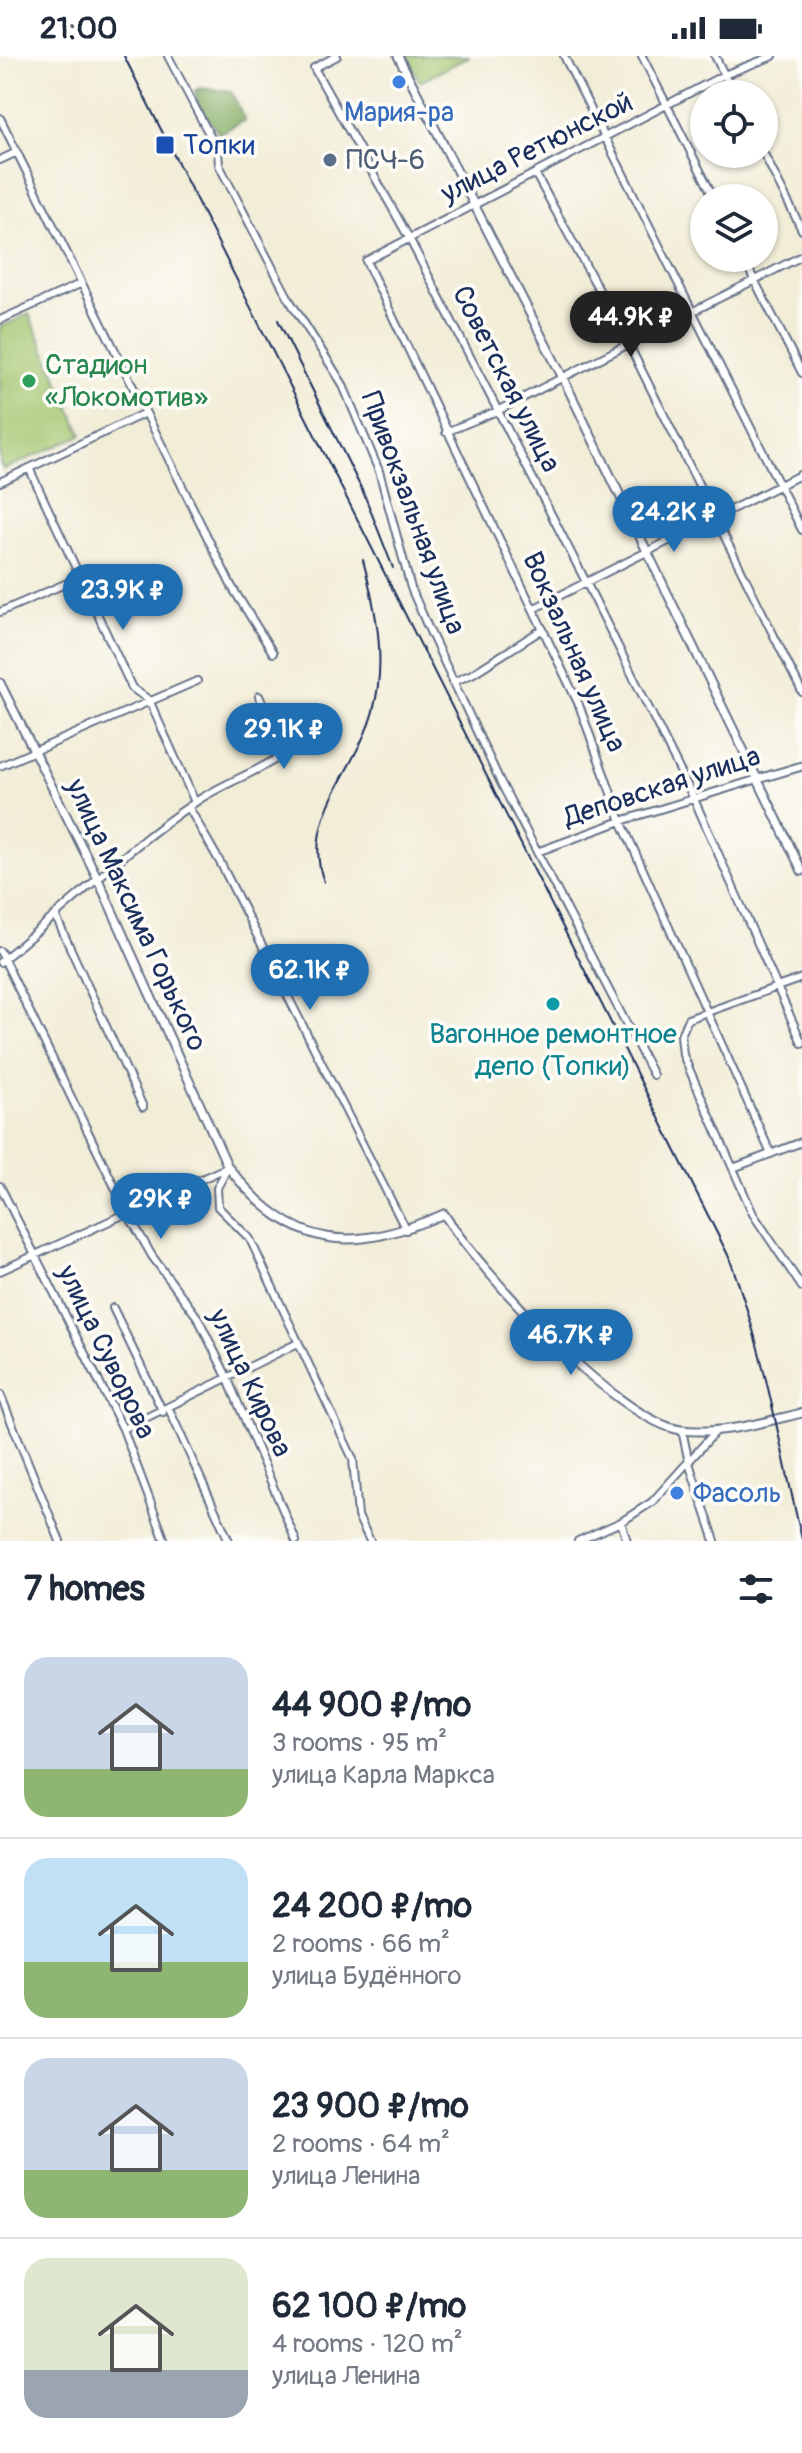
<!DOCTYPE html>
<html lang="en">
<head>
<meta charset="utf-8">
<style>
	body { margin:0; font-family:Pangolin,sans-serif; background:#f2f2f3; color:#1f2937; height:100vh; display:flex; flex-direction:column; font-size:30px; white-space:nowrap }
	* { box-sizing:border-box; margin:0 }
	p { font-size:26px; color:#747a83 }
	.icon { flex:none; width:44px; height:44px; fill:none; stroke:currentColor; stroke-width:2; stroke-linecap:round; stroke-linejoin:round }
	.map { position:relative; height:1485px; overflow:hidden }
	.side { display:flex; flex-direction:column; background:#fff; flex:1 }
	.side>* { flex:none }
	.fabs { position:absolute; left:690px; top:24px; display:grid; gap:16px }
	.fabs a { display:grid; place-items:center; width:88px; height:88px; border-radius:50%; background:#fff; box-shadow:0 2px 6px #0004; font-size:40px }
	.price { position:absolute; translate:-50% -68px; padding:0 18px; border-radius:28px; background:#1f6fb2; color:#fff; font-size:26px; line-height:52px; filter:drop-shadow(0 2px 4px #0008) }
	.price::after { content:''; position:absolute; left:50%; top:48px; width:24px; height:18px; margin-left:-12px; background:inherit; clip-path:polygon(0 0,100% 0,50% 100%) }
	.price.current { background:#222; color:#fff }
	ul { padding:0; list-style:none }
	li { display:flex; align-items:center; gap:24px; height:200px; padding:0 24px }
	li+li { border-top:2px solid #e0e1e3 }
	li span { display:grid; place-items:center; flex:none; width:224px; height:160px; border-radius:24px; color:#555 }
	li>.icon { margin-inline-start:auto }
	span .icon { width:96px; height:96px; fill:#fffc; stroke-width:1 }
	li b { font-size:34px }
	h2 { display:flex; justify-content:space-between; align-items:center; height:96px; padding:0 24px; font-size:34px }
	.status { display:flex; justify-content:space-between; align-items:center; height:56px; padding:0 40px; background:#fff; direction:ltr }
	.status svg { height:22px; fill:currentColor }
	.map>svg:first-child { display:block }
	.green { fill:#a3c66f; stroke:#5f7a66; stroke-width:2 }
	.forest { fill:#82ab62; stroke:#4e6d60; stroke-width:2 }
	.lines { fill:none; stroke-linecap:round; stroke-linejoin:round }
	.minor-casing { stroke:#667288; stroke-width:10 }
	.tertiary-casing { stroke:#667288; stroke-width:11 }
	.minor { stroke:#fff; stroke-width:6 }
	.tertiary { stroke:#fff; stroke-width:7 }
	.rail { stroke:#1b2f5e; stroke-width:2 }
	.shop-dot { fill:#3f7fe0; stroke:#fdfcf7; stroke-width:3 }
	.transit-dot { fill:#1a4fb4; stroke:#fdfcf7; stroke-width:3 }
	.service-dot { fill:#5c6f8a; stroke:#fdfcf7; stroke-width:3 }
	.leisure-dot { fill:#2e9e5b; stroke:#fdfcf7; stroke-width:3 }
	.culture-dot { fill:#0f9aa8; stroke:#fdfcf7; stroke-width:3 }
	.labels { text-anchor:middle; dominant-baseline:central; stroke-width:7; stroke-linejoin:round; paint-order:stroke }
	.shop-label { font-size:28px; fill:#366cbe; stroke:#fdfcf7 }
	.transit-label { font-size:28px; fill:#164399; stroke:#fdfcf7; text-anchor:start }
	.street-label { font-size:28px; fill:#1b2f5e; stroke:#fdfcf7 }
	.service-label { font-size:28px; fill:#4e5e75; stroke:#fdfcf7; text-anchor:start }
	.leisure-label { font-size:28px; fill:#27864d; stroke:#fdfcf7; text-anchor:start }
	.culture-label { font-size:28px; fill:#0d838f; stroke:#fdfcf7 }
</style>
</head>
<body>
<div class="status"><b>21:00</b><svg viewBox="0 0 49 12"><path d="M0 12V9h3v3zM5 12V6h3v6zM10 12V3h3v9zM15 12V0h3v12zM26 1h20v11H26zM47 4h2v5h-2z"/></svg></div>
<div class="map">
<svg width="802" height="1485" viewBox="0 0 802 1485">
	<rect width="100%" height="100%" fill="#fdfcf7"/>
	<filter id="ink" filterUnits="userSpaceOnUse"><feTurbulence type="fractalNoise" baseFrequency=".0125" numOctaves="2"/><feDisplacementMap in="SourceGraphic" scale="16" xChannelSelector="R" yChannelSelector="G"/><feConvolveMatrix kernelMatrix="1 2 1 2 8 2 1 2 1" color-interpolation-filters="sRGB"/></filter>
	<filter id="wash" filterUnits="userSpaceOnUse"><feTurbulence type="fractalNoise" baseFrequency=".006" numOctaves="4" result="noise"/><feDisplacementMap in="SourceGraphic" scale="32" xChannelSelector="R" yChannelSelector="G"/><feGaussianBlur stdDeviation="1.8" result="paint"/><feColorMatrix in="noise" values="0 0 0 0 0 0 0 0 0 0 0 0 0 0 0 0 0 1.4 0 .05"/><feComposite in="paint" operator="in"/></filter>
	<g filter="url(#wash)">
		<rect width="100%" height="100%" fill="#f2edd7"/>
		<path class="green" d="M407,0H470L420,26Z
			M29,258L82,379L3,414L0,407V271Z"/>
		<path class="forest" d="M199,32L231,35L245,64L219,78L199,50L195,35Z"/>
	</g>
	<g filter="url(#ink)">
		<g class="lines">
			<defs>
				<path id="minor" d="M168,0L218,95L219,109L290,245L342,327L379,415L411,532L427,569L500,725L653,1019
					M337,0L314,12L409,182L586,526L694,743L802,987
					M564,0L802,474
					M642,0L714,142
					M715,0L734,38
					M0,62L232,531L273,597
					M764,98L802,174
					M0,104L17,96
					M536,119L628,287L802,636
					M743,202L802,317
					M0,264L80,228
					M446,376L497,355L802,200
					M30,414L132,632L149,644L195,746
					M0,426L145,357
					M533,553L802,418
					M0,556L81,521
					M453,626L472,618L543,573
					M0,710L197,625
					M189,752L221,808L406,1174
					M537,796L621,765L758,723
					M56,861L143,1051
					M0,895L127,1156L152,1200L198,1262L227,1321L296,1485
					M0,906C66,853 126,792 197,745C222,728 253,718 279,701L284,693L259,640
					M802,922L688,963L681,979L683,999L753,1158L802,1231
					M771,1098L621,765L579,649L366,205L724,19L773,0
					M228,1111L217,1132L218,1151L250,1183L353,1403L358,1460L370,1485
					M733,1112L802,1086
					M0,1130L123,1373L165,1485
					M0,1215L228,1111
					M113,1252L163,1356
					M0,1338L60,1485
					M169,1353L229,1485
					M123,1373L298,1287
					M682,1374L689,1407L715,1485
					M621,1466L627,1485
					M578,1485L621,1466L652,1446L717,1374"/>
				<path id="tertiary" d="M398,0L563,322L802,815
					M0,627L97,821L228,1111C295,1195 350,1198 444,1158C479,1214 617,1365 681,1374C721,1379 764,1366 802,1357
					M758,723L802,710"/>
			</defs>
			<use href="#minor" class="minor-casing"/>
			<use href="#tertiary" class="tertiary-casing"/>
			<use href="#minor" class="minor"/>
			<use href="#tertiary" class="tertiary"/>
			<path class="rail" d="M124,0L728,1199C764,1291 779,1388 802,1483
				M278,264L364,438L393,512
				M324,826C300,762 357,714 373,655C387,604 376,554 363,504"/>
		</g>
	</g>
	<g class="shop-dot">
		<circle cx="399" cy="26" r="8"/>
		<circle cx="677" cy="1437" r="8"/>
	</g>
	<rect class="transit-dot" x="155" y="79" width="20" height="20" rx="4"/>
	<circle class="service-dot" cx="330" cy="104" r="8"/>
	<circle class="leisure-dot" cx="29" cy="325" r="8"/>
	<circle class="culture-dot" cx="553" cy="948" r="8"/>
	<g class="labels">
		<g class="shop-label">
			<text x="399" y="56">Мария-ра</text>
			<text x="693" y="1437" text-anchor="start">Фасоль</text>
		</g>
		<g class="transit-label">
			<text x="183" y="89">Топки</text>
		</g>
		<g class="street-label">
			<text transform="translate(537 92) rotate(-27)">улица Ретюнской</text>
			<text transform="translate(506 323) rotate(63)">Советская улица</text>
			<text transform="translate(413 457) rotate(70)">Привокзальная улица</text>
			<text transform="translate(574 596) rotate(66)">Вокзальная улица</text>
			<text transform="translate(662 731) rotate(-18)">Деповская улица</text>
			<text transform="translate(136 859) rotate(65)">улица Максима Горького</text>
			<text transform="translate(106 1296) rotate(64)">улица Суворова</text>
			<text transform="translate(250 1327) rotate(65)">улица Кирова</text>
		</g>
		<g class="service-label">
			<text x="346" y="104">ПСЧ-6</text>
		</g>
		<g class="leisure-label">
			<text x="45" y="309">Стадион<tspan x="45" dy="32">«Локомотив»</tspan></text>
		</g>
		<g class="culture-label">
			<text x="553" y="978">Вагонное ремонтное<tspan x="553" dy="32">депо (Топки)</tspan></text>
		</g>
	</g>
</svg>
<div class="fabs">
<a><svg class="icon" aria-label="locate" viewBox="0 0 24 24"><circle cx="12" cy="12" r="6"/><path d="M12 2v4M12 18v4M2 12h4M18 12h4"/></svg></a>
<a><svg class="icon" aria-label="layers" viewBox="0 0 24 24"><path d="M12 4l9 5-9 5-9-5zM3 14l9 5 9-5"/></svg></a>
</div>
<b class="price current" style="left:631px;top:303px">44.9K ₽</b>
<b class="price" style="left:674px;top:498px">24.2K ₽</b>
<b class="price" style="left:123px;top:576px">23.9K ₽</b>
<b class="price" style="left:284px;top:715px">29.1K ₽</b>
<b class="price" style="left:310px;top:956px">62.1K ₽</b>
<b class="price" style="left:161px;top:1185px">29K ₽</b>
<b class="price" style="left:571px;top:1321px">46.7K ₽</b>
</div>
<section class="side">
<h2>7 homes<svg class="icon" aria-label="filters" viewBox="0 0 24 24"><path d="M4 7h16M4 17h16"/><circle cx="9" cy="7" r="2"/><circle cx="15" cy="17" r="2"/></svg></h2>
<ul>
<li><span style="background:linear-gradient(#c9d6e8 70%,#8fb573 0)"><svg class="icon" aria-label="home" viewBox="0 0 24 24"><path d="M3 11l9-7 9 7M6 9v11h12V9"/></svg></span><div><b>44 900 ₽/mo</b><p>3 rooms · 95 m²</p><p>улица Карла Маркса</p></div></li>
<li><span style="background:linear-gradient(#bfe0f5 65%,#8fb573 0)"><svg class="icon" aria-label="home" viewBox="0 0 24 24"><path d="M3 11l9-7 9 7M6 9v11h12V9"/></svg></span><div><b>24 200 ₽/mo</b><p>2 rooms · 66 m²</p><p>улица Будённого</p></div></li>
<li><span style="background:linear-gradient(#c9d6e8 70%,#8fb573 0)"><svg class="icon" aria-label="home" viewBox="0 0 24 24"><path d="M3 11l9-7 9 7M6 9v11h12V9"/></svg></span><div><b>23 900 ₽/mo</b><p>2 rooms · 64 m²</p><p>улица Ленина</p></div></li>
<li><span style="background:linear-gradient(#dfe7d0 70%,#9aa5b1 0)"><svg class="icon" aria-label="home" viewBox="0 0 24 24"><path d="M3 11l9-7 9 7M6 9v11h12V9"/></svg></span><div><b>62 100 ₽/mo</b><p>4 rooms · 120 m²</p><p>улица Ленина</p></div></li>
</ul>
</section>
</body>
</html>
